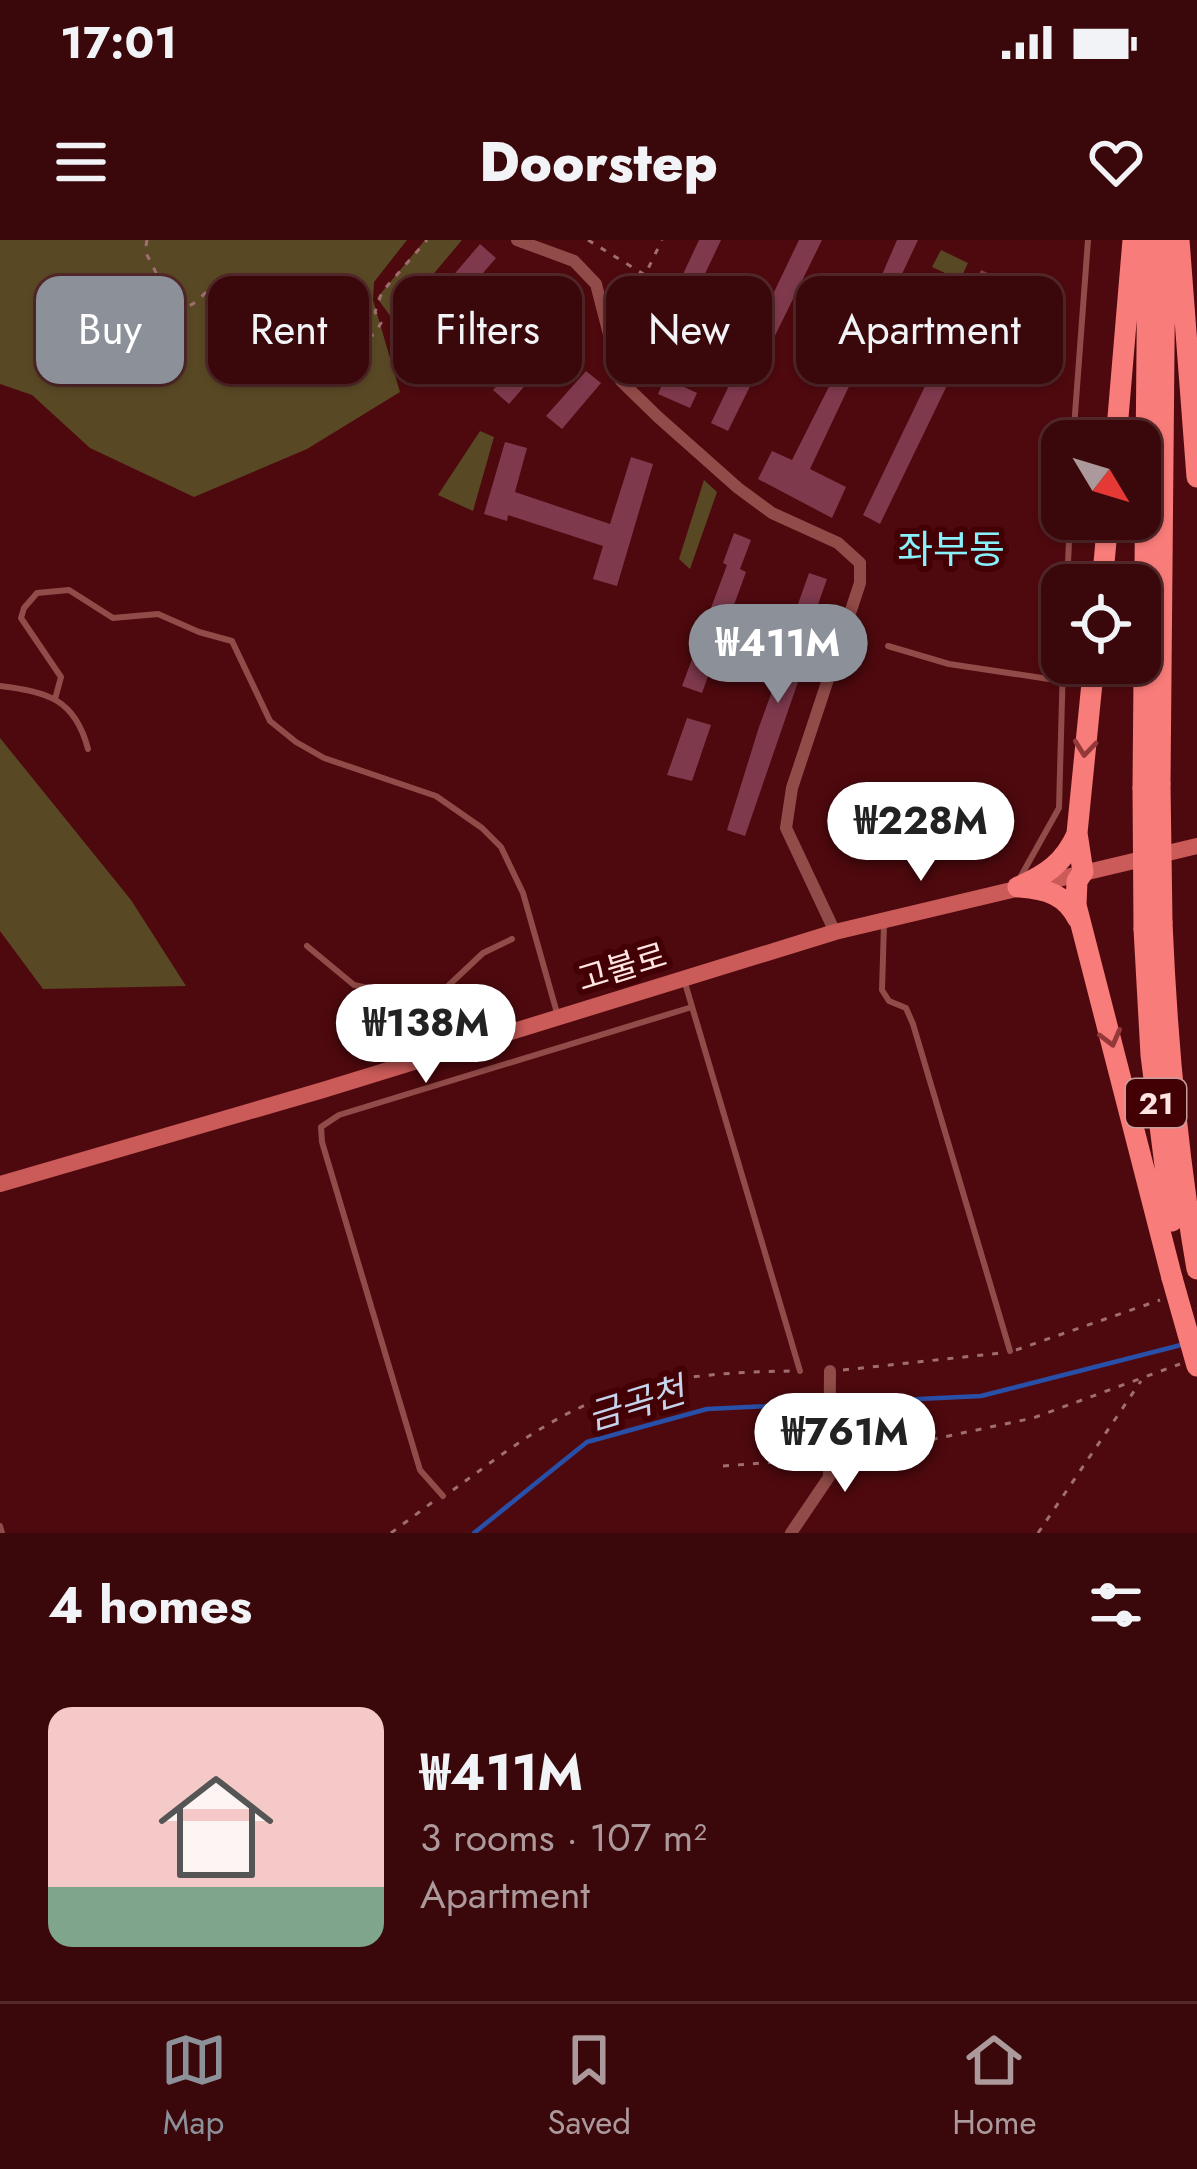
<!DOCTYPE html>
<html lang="en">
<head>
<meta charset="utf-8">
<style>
	body { margin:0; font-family:Jost,"Noto Sans KR",sans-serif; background:#451518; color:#f1f3f6; height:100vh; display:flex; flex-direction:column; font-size:45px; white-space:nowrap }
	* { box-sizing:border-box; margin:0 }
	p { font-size:39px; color:#ab999c }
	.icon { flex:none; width:66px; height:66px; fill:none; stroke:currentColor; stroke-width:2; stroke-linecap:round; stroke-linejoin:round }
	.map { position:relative; height:1293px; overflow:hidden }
	.details { display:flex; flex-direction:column; background:#3a070a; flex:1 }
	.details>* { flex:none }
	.hud { position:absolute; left:36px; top:36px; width:1125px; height:108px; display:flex; gap:24px }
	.needle { width:78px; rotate:128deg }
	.tools { position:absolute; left:1041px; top:180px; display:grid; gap:24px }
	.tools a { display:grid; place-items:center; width:120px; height:120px; border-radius:24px; background:#3a070a; box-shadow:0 3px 9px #0004,0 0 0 3px #54282b; font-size:60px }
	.price { position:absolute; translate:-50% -102px; padding:0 27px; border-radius:42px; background:#fff; color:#222; font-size:39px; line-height:78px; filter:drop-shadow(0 3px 6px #0008) }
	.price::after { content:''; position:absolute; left:50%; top:72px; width:36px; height:27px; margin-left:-18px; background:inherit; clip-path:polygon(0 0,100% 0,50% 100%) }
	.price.on { background:#8c9099; color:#fff }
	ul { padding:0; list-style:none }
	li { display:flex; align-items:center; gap:36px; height:300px; padding:0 48px }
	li+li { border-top:3px solid #54282b }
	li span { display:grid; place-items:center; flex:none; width:336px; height:240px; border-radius:24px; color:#555 }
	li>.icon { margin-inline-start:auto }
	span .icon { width:144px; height:144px; fill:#fffc; stroke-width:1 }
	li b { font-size:51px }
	h2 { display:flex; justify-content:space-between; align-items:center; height:144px; padding:0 48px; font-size:51px }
	.tag { padding:0 42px; border-radius:24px; background:#3a070a; box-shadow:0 3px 9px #0004,0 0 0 3px #54282b; font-size:42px; line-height:108px }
	.tag.on { background:#8c9099; color:#fff }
	.status { display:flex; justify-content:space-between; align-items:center; height:84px; padding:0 60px; background:#3a070a; direction:ltr }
	.status svg { height:33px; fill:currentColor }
	header { display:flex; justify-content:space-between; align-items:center; height:156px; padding:0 48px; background:#3a070a; font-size:54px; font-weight:800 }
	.tabs { display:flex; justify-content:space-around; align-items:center; height:168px; border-top:3px solid #54282b; background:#3a070a; font-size:33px; color:#ab999c }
	.tabs a { display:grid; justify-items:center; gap:6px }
	.tabs .on { color:#8c9099 }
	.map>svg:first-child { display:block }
	.green { fill:#594824 }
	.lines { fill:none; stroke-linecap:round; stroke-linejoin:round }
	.stream { stroke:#2950a9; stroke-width:4.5 }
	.building { fill:#7e394d }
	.path { stroke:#a06e70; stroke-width:3; stroke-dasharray:6 9; stroke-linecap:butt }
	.service { stroke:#914b48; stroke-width:6 }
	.minor { stroke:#914b48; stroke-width:12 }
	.secondary { stroke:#cb5b59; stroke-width:16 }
	.trunk { stroke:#f87c79; stroke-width:21 }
	.trunk-bridge { stroke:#f87c79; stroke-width:21 }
	.oneway { stroke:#943839 }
	.labels { text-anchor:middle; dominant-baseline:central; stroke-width:12; stroke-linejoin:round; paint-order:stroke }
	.shield { fill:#420005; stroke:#c6a0a0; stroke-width:3 }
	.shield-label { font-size:30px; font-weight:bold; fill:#ffe4e2 }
	.street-label { font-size:33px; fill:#ffe4e2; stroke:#420005 }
	.water-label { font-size:36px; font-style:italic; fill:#c6d3eb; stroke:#420005 }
	.quarter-label { font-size:39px; fill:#87f2fc; stroke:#420005 }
</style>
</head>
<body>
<div class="status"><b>17:01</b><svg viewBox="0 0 49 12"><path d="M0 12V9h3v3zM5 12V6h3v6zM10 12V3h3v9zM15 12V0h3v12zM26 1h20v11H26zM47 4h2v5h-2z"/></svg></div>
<header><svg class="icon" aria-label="menu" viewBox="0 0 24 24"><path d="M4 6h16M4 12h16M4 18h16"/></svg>Doorstep<svg class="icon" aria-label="heart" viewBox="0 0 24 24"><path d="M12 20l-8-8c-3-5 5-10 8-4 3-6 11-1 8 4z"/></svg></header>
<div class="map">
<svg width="1197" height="1293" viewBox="0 0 1197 1293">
	<rect width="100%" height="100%" fill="#4e090e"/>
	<path class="green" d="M0,0H407L374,42L373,60L400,152L307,209L194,257L90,208L32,155L0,144Z
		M425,0H462L394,81L377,58Z
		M941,10L968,23L960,40L932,27Z
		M480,191L494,197L473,271L438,255Z
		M704,240L717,252L690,329L679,319Z
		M0,498L131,660L186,746L43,749L0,691Z"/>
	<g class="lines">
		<path class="stream" d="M474,1293L587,1202L707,1169L981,1156L1181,1105"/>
	</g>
	<path class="building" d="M699,0H721L666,116L648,109Z
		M799,0H822L728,191L711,183Z
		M897,0H918L810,229L846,247L832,278L758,239L772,211L792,220L863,79Z
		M480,4L496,18L464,55L529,110L552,84L567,97L509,164L493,150L516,125L451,71L426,100L410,86Z
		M981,30L999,38L880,284L863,275Z
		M586,131L601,143L562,189L546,176Z
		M665,138L697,153L690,168L658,154Z
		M505,202L527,208L515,252L610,284L631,217L653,224L617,346L593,339L603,306L508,275L507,281L484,274Z
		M734,293L751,300L740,329L746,332L702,453L682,446L727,325L723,323Z
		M809,333L827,339L816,370L822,372L745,596L727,590L759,487L803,366L798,364Z
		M687,478L711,485L692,541L667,535Z"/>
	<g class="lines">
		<path class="path" d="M147,0L145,11L173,66C188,70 196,63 205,53C215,57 223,68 232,71C249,78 268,70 285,73L297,94L325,111L335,110L350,98L374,95L381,83L375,72L382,52L427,0
			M588,0L645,35L662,0
			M1016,1110L1160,1060
			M843,1130L1001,1113
			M843,1215L873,1212L1033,1178L1180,1124
			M723,1226L816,1219
			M453,1250C493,1221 534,1189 579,1168C644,1137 721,1132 792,1131
			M391,1293L434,1261
			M1038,1293L1141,1141"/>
		<path class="service" d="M1073,201L1088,0
			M1067,345L1070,279
			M888,406L949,424L1062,441
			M0,446C48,452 75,459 88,509
			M55,459L61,437L21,378L24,368L37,353L69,350L113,378L158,374L199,392L232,401L270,481L296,502L324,518L436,556L482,588L501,607L523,653L557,773
			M1021,636L1059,568L1063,423
			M884,684L882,750L889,761L906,768L913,784L1010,1111
			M307,706L354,745L431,762L483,713L512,699
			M685,743L800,1131
			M431,762L445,809
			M443,1256L420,1230L322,902L321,887L339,875L692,767
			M0,1286L2,1293"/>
		<path class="minor" d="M517,0L574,21L596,44L621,141L658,177L738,248L772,273L838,303L860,323V343L792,548L786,588L835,692
			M791,1293L829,1237L830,1131"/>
		<path class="secondary" d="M0,944L323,850L835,692L1197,606"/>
		<path class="trunk" d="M1179,0L1197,237
			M1116,201L1133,0
			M1102,345L1108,279
			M1094,423L1077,593L1083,632L1077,641L1076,665L1172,1038
			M1160,544L1165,0
			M1143,548L1148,0
			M1018,647C1046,635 1064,623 1077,594
			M1020,647C1047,649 1066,655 1078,679
			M1162,683C1167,800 1177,914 1197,1029
			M1144,689L1151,815L1172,981"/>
		<path class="trunk-bridge" d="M1160,544L1162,683
			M1143,548L1144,689
			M1172,1038L1197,1126"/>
	</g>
	<defs><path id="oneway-chevron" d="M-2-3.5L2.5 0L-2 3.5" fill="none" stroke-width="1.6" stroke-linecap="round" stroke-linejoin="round" transform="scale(3)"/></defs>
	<g class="oneway">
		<use href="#oneway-chevron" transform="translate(1085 508) rotate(96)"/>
		<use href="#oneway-chevron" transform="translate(1111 798) rotate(75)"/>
	</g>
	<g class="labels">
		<rect class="shield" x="1126" y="839" width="60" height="48" rx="9"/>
		<g class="shield-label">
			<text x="1156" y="863">21</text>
		</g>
		<g class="street-label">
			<text transform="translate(622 727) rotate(-17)">고불로</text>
		</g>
		<g class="water-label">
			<text transform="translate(636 1163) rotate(-17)">금곡천</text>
		</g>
		<g class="quarter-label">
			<text x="951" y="309">좌부동</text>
		</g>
	</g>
</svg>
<div class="tools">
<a><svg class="needle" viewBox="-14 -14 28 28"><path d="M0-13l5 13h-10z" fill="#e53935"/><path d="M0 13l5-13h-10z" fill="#ab999c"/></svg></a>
<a><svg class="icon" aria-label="locate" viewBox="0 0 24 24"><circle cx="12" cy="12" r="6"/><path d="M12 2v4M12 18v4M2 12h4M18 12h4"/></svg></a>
</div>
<b class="price on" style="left:778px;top:466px">₩411M</b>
<b class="price" style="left:921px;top:644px">₩228M</b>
<b class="price" style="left:426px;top:846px">₩138M</b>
<b class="price" style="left:845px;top:1255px">₩761M</b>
<div class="hud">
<a class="tag on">Buy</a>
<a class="tag">Rent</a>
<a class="tag">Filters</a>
<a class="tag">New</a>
<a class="tag">Apartment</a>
</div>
</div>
<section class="details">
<h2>4 homes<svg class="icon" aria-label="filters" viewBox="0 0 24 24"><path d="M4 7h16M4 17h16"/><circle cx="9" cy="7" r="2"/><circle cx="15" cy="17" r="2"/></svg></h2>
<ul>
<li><span style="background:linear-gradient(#f6c9c9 75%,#7fa58c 0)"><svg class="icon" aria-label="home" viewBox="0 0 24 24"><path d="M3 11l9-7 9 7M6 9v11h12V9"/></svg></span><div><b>₩411M</b><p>3 rooms · 107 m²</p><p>Apartment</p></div></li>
</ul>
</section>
<nav class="tabs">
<a class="on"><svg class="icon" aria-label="map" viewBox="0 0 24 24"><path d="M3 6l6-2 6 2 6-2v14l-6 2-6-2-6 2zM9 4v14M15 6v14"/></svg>Map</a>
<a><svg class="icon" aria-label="saved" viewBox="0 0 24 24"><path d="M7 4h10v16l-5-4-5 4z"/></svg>Saved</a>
<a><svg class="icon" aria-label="home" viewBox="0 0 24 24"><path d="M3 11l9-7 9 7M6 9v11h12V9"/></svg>Home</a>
</nav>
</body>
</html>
